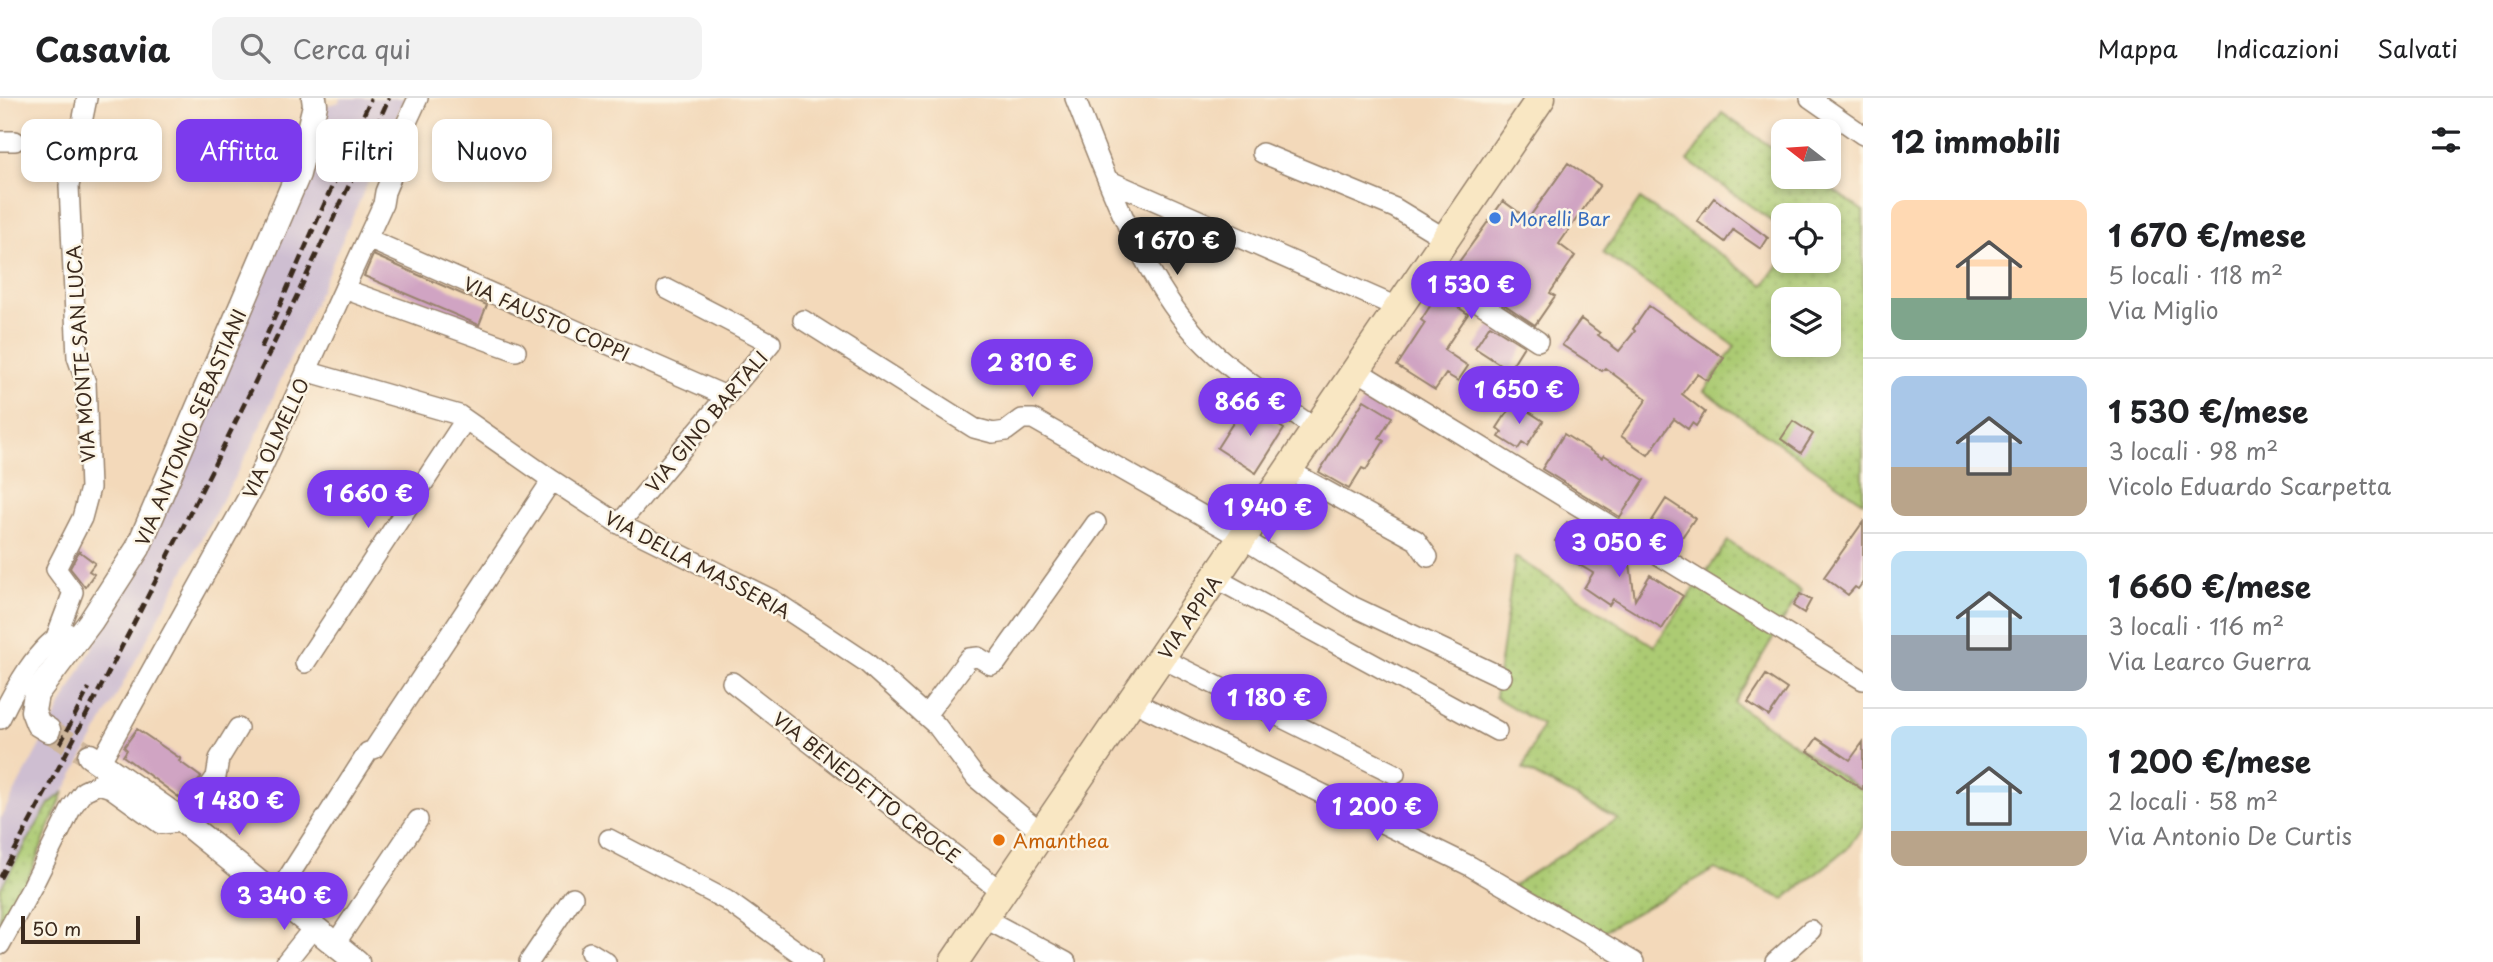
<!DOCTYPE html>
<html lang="it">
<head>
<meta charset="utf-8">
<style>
	body { margin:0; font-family:"Playpen Sans",sans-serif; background:#f2f2f2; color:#202124; height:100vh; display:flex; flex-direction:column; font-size:26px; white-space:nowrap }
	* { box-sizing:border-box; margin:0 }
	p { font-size:23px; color:#757577 }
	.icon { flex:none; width:38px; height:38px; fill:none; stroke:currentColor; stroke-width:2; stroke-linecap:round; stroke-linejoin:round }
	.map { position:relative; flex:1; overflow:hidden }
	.side { display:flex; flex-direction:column; background:#fff; width:630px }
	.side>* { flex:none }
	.banner { position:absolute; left:21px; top:21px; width:665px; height:63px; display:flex; gap:14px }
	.needle { width:46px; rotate:287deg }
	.tools { position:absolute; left:1771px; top:21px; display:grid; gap:14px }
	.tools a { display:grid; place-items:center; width:70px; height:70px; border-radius:14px; background:#fff; box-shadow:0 4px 10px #0003; font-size:35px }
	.scale { position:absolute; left:21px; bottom:18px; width:119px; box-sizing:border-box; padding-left:7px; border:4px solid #3b2a1e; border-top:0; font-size:19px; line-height:24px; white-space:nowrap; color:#3b2a1e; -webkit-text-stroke:5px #fcf5e5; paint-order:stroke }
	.price { position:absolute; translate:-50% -60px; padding:0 16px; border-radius:24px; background:#7c3aed; color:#fff; font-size:23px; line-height:46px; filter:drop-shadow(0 2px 4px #0008) }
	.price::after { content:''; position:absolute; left:50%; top:42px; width:21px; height:16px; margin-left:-10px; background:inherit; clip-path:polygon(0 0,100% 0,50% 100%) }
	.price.current { background:#222; color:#fff }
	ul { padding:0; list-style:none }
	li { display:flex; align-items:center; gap:21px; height:175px; padding:0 28px }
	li+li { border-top:2px solid #e0e0e0 }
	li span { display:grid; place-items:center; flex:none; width:196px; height:140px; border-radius:14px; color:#555 }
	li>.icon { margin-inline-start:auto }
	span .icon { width:84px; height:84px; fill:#fffc; stroke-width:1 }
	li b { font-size:30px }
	h2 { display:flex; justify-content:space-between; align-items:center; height:84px; padding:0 28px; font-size:30px }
	.chip { padding:0 24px; border-radius:14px; background:#fff; box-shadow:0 4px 10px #0003; font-size:24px; line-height:63px }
	.chip.current { background:#7c3aed; color:#fff }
	header { display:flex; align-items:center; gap:42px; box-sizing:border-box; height:98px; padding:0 35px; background:#fff; border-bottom:2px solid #e0e0e0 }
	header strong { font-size:33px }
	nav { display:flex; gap:38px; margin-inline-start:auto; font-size:24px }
	.search { width:490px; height:63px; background:#f2f2f2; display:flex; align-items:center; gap:18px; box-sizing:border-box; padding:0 24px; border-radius:14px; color:#757577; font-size:26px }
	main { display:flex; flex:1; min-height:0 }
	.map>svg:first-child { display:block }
	.railway { fill:#cebed1 }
	.grass { fill:url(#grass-dots); stroke:#747a48; stroke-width:2; fill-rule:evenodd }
	.building { fill:#d0a4c3 }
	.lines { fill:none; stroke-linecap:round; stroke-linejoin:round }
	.tertiary-tunnel { stroke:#ceb69b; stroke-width:24; stroke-dasharray:24 12; stroke-linecap:butt }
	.minor-casing { stroke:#97826c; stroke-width:22 }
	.tertiary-casing { stroke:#97826c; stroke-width:27 }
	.secondary-casing { stroke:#97826c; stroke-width:31 }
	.minor { stroke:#fff; stroke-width:19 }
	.tertiary { stroke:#fff; stroke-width:24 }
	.secondary { stroke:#f9e7c3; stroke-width:28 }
	.rail { stroke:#3b2a1e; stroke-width:4.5; stroke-dasharray:10 5; stroke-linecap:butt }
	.shop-dot { fill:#3f7fe0; stroke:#fcf5e5; stroke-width:2.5 }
	.food-dot { fill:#e8710a; stroke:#fcf5e5; stroke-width:2.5 }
	.labels { text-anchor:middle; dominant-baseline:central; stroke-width:5; stroke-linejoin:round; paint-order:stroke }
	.shop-label { font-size:19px; fill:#366cbe; stroke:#fcf5e5; text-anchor:start }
	.street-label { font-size:19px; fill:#3b2a1e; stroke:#fcf5e5 }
	.food-label { font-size:19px; fill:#c56008; stroke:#fcf5e5; text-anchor:start }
</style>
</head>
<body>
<header>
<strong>Casavia</strong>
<div class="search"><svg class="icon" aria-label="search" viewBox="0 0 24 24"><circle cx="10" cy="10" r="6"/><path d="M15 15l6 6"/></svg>Cerca qui</div>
<nav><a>Mappa</a><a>Indicazioni</a><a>Salvati</a></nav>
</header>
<main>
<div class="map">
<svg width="1863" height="864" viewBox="0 0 1863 864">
	<defs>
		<pattern id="grass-dots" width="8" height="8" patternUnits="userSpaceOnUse" patternTransform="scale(1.75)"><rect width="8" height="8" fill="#accb73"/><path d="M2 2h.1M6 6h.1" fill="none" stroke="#95ae63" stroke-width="1.8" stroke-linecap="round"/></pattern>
	</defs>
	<rect width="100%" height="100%" fill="#fcf5e5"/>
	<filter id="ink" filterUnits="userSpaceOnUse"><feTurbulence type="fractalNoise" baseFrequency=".0143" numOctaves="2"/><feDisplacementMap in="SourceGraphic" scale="14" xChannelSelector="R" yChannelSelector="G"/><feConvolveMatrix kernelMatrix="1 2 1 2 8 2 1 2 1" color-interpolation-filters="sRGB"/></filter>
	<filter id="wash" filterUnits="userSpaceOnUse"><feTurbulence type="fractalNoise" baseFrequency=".00686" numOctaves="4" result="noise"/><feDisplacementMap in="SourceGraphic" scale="28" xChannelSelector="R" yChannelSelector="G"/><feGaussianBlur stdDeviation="1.57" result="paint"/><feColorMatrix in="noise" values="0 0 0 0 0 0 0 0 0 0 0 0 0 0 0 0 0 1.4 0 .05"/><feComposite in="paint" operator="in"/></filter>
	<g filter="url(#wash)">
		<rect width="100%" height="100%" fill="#f3d9ba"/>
		<path class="railway" d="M340,0H405L252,347L92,643L64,694L49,706L0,791V721L141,460L324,8L339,4Z"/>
		<path class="grass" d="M1722,15L1783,57V79H1814L1863,113V404L1704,293L1735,248L1603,155L1640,101L1764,187L1783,161V163H1829V117H1783V131L1688,63ZM1783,201H1829V247H1783Z
			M1728,443L1801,493L1734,605L1863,693V728L1847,751L1784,801L1715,771L1598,836L1512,788L1618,721L1523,671L1542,627L1495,599L1515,459L1654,548Z
			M64,694L27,783L0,832V791L49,706Z"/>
		<g id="blocks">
			<path class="building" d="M1568,65L1600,87L1559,146L1575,158L1550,195L1555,198L1535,227L1453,172L1503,103L1528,121Z
				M1714,100L1768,140L1761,151L1733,132L1725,144L1697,123Z
				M373,157L487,207L479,227L364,178Z
				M1438,196L1468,216L1444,252L1468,268L1458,283L1446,276L1435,292L1397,268L1425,225L1421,222Z
				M1649,208L1724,260L1708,283L1697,276L1682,296L1705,314L1696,328L1692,325L1688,331L1674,321L1648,357L1621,338L1647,301L1605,270L1602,273L1562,247L1581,221L1600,235L1598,237L1619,253L1635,233L1633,231Z
				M1490,227L1524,248L1509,272L1475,250Z
				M1364,302L1392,319L1379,340L1384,343L1366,372L1362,370L1349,391L1319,374Z
				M1514,304L1543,323L1527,348L1522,345L1518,351L1499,339L1502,334L1497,330Z
				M1245,306L1284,331L1256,375L1217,350Z
				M1793,323L1813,336L1801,355L1781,341Z
				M1564,336L1602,360L1604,357L1644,382L1620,419L1542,371Z
				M1666,401L1695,420L1674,451L1646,432Z
				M1567,424L1585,435L1588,431L1599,438L1586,459L1611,454L1630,466L1635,502L1650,477L1683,498L1662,531L1613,501L1609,507L1584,490L1593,475L1571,462L1583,460L1555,443Z
				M1863,424V484L1858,491L1855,489L1848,497L1824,479Z
				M79,453L95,465L89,473L94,476L85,489L70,470Z
				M1800,496L1811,502L1804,515L1793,508Z
				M1766,577L1787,591L1769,618L1748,604Z
				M137,631L181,661L179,663L201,679L184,703L123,658L127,652L124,649Z
				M1817,640L1850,662L1863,644V692L1808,653Z"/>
		</g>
	</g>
	<g filter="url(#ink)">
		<use href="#blocks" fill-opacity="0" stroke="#97826c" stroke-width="2"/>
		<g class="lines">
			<path class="tertiary-tunnel" d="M48,632L90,658"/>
			<defs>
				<path id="minor" d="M1075,0C1105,76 1140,175 1195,236C1230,274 1274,302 1316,331
					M1810,0L1863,37
					M0,43H15
					M1262,55L1395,110L1446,141
					M1108,82L1399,210
					M368,141L726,298
					M1426,170L1538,243
					M344,191L516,253
					M803,222L974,330L993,335L1006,333L1022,321H1033L1242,440L1352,508L1502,579
					M1356,272L1863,582
					M306,273L459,317L552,382L619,426L771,501L866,564L937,628L976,680L1042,735
					M1288,372L1416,442L1428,459
					M619,426L771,245L667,191
					M1215,480L1497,633
					M56,539L73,494L56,471L82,420L90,390L86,285L77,259L69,88L87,0
					M1161,560L1395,676
					M305,565L465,322
					M732,584L1002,794
					M1132,603L1470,768L1634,864
					M926,617L969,560L978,559L991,567L997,564L1096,425
					M0,621C14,592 37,548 66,534
					M374,651L552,382
					M100,665L254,388L383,106L385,94L401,55L406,26L418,0
					M609,741L726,802L812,864
					M276,798L368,654
					M984,820L1066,864
					M335,846L418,722
					M0,847L32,789L72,709L84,693L99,686L111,690L161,726L184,724L216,679L219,661L238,630
					M590,854L606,864
					M286,864L314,829
					M529,864L573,799
					M1775,864L1811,832"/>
				<path id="tertiary" d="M48,632L38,626L33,613L36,596L91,523L138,450L298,76L315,7L314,0
					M90,658L184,724L357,864"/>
				<path id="secondary" d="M954,864L1541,0"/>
			</defs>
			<use href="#minor" class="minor-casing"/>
			<use href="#tertiary" class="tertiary-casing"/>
			<use href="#secondary" class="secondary-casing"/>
			<use href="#minor" class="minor"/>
			<use href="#tertiary" class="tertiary"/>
			<use href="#secondary" class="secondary"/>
			<path class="rail" d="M261,250L371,0
				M60,646L89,590
				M0,780C137,524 269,265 389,0"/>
		</g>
	</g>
	<circle class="shop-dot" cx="1495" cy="120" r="7"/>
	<circle class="food-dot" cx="999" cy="742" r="7"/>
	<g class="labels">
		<g class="shop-label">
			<text x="1509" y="120">Morelli Bar</text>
		</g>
		<g class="street-label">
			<text transform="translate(547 220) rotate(24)">VIA FAUSTO COPPI</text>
			<text transform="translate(80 256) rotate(-94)">VIA MONTE SAN LUCA</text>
			<text transform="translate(706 323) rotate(-50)">VIA GINO BARTALI</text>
			<text transform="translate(190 329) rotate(-67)">VIA ANTONIO SEBASTIANI</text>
			<text transform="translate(275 340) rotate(-65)">VIA OLMELLO</text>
			<text transform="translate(698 466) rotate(28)">VIA DELLA MASSERIA</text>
			<text transform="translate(1189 519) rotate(-56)">VIA APPIA</text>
			<text transform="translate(867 689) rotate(38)">VIA BENEDETTO CROCE</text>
		</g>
		<g class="food-label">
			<text x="1013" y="742">Amanthea</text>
		</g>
	</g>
</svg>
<div class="tools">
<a><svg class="needle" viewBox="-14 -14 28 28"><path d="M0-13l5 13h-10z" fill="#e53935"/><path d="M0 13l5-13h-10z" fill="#757577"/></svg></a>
<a><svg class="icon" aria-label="locate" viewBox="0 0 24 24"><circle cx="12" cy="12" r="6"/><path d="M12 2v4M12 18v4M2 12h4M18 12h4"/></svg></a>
<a><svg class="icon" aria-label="layers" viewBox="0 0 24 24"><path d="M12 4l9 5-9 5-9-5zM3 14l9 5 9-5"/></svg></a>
</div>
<div class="scale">50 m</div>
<b class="price current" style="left:1177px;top:179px">1 670 €</b>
<b class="price" style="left:1471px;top:223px">1 530 €</b>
<b class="price" style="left:1032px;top:301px">2 810 €</b>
<b class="price" style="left:1519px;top:328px">1 650 €</b>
<b class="price" style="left:1250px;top:340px">866 €</b>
<b class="price" style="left:368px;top:432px">1 660 €</b>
<b class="price" style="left:1268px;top:446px">1 940 €</b>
<b class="price" style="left:1619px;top:481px">3 050 €</b>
<b class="price" style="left:1269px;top:636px">1 180 €</b>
<b class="price" style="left:239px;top:739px">1 480 €</b>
<b class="price" style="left:1377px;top:745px">1 200 €</b>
<b class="price" style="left:284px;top:834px">3 340 €</b>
<div class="banner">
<a class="chip">Compra</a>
<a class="chip current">Affitta</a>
<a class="chip">Filtri</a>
<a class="chip">Nuovo</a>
</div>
</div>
<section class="side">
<h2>12 immobili<svg class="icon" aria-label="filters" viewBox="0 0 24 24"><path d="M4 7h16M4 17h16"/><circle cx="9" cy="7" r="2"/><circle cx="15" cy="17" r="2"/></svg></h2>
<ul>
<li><span style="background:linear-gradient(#ffd9b3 70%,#7fa58c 0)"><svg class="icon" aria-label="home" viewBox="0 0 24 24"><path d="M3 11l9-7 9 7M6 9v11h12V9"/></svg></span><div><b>1 670 €/mese</b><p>5 locali · 118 m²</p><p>Via Miglio</p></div></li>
<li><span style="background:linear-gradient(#a9c7e8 65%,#b9a48a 0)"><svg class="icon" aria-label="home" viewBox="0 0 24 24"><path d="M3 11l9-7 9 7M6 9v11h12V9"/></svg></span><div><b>1 530 €/mese</b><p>3 locali · 98 m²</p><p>Vicolo Eduardo Scarpetta</p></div></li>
<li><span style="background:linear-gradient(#bfe0f5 60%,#9aa5b1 0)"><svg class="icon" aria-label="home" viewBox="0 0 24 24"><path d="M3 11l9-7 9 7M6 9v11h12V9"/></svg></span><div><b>1 660 €/mese</b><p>3 locali · 116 m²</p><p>Via Learco Guerra</p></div></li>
<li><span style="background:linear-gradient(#bfe0f5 75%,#b9a48a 0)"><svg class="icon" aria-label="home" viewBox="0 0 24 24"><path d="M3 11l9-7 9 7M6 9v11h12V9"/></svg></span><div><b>1 200 €/mese</b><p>2 locali · 58 m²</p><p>Via Antonio De Curtis</p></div></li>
</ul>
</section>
</main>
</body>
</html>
